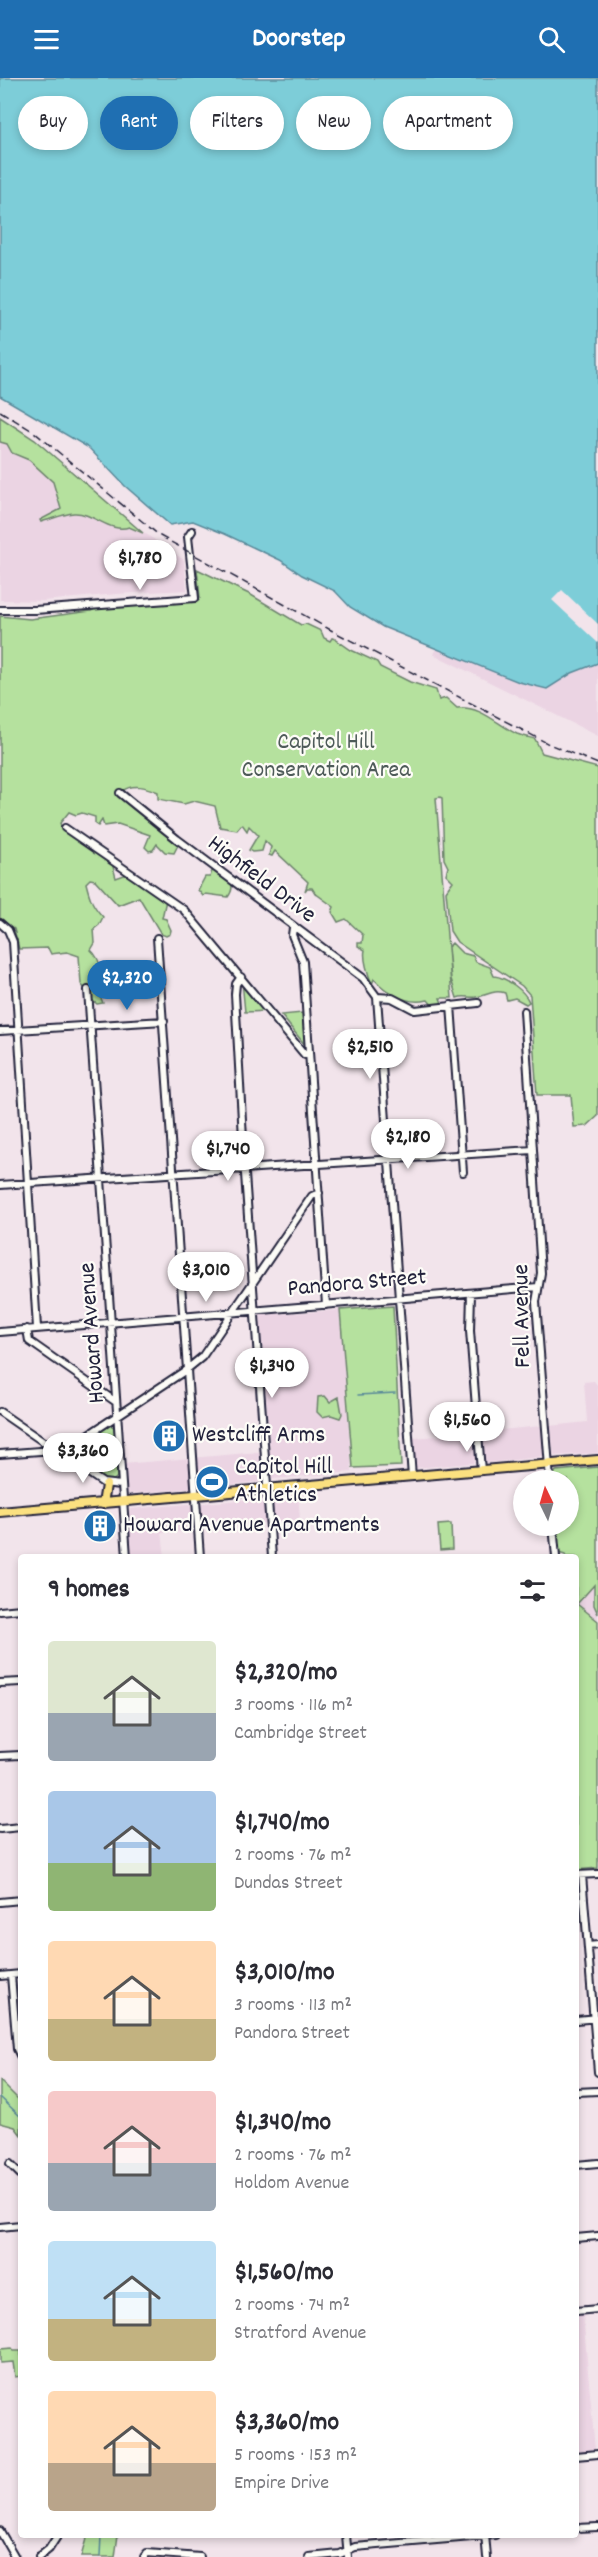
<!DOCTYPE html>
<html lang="en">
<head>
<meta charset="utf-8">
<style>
	body { margin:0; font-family:Dekko,sans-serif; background:#f7f7f7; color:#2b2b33; height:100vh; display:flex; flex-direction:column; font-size:22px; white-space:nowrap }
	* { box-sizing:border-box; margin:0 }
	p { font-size:20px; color:#7c7c81 }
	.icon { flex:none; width:33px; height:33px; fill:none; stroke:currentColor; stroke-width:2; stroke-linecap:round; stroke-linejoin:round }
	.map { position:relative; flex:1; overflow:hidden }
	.sheet { position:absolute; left:18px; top:1476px; width:561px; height:984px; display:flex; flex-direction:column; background:#fff; border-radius:6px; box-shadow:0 3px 9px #0003 }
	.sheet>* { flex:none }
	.top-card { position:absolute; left:18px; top:18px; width:562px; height:54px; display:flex; gap:12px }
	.needle { width:39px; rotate:355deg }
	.tools { position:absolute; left:513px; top:1392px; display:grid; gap:12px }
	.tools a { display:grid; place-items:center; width:66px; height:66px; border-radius:50%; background:#fff; box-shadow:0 3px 9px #0003; font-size:30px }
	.price { position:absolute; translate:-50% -51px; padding:0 14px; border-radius:21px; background:#fff; color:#222; font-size:20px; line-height:39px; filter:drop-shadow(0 2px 3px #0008) }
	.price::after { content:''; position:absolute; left:50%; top:36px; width:18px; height:14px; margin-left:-9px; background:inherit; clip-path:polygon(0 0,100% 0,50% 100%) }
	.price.on { background:#1f6fb2; color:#fff }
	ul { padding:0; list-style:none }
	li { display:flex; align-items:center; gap:18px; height:150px; padding:0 30px }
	li span { display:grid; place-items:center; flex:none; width:168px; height:120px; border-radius:6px; color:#555 }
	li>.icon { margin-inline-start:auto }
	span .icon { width:72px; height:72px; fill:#fffc; stroke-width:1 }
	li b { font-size:26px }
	h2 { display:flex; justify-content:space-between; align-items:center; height:72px; padding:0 30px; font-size:26px }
	.pill { padding:0 21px; border-radius:27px; background:#fff; box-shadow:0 3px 9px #0003; font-size:21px; line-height:54px }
	.pill.on { background:#1f6fb2; color:#fff }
	header { display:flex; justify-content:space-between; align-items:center; height:78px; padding:0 30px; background:#1f6fb2; color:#fff; font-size:27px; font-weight:700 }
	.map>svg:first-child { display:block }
	.built { fill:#ebd4e3 }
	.green { fill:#b5e19e; stroke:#6c826c; stroke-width:1.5 }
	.water { fill:#7dcdd8; stroke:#598999; stroke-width:1.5 }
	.pier { fill:#f2e4eb }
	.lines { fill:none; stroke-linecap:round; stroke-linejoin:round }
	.stream { stroke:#598999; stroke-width:1.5 }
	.minor-casing { stroke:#22223b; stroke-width:10 }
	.major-casing { stroke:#22223b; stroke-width:12 }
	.minor { stroke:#fdfcf7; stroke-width:6 }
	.major { stroke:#fbe080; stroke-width:8 }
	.rail { stroke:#22223b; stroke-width:1.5; stroke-dasharray:9 4.5; stroke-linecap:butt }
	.labels { text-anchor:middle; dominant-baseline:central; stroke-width:4.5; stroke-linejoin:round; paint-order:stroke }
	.park-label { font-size:24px; fill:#4e5b59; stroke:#fdfcf7 }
	.street-label { font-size:24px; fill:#22223b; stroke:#fdfcf7 }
	.poi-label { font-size:24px; fill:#22223b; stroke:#fdfcf7; text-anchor:start }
</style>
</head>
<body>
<header><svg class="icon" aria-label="menu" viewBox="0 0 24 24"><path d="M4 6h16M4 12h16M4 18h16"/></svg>Doorstep<svg class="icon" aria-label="search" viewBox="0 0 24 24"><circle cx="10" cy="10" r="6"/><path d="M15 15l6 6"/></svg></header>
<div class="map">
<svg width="598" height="2479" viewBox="0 0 598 2479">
	<rect width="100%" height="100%" fill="#f2e4eb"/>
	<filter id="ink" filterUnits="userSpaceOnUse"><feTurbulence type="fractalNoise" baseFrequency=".0167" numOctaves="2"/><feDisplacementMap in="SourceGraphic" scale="12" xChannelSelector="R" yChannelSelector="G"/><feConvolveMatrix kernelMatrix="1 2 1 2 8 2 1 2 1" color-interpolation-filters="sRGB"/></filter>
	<g filter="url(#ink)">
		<path class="built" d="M0,345L124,441L184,482L187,512L117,516L43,523L0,522Z
			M469,510L598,520V658L433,576Z
			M340,1232L352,1394L272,1401L260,1237Z
			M594,1303L598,1308V1375L554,1378L549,1348L587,1344L584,1304Z
			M541,1348L544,1375L542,1379L487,1385L483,1382L480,1354Z
			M474,1355L476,1378L473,1385L416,1390L413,1383V1360Z
			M259,1374L261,1399L259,1404L130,1416L125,1411L123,1386Z
			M298,1416L300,1441L273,1444V1420Z
			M257,1421L264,1427L265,1445L201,1451L200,1430L203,1425Z
			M188,1426L192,1430L194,1452L162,1455L165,1479H129L128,1436L130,1431Z
			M598,1501V1543L577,1526Z
			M576,2237H583L595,2372L576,2374Z"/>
		<path class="green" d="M0,339L35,362L143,455L129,449C111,456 93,434 74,435C63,436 52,441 41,444L40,442L61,431L53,404L29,382L12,375L7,366L0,364Z
			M197,491L251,517L301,547L306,546L321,553L324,560L330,563L332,560L335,561L351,572L377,584L380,589L410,604L436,612L439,622L446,620L457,630C482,628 496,646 517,656C522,658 529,659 535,661L542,675L598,690V1038L587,1048L574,1049L571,1017H537L530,917L522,908L457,864L450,853L446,813L453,803L446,796L448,789L444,781L442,720L440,719L436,720L452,920H440L442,925L433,928L428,922C406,927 388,916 374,901L372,906C368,897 363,880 365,872L358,868V865H362L363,857L346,841L338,844L332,834L334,829L315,815L312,810H307L305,813L308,804L275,773L272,778L269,777L271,769L265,763L262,773L252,774L249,772L258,757L249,748L247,753L242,746L237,752L220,749L215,728L194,723L184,726L158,721V714C146,709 133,705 122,713L141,726L128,723L127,725L161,753L176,762L178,767L174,775L165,774L157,766L153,772L149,773L145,769L150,757L118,746L104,748L102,742L98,748L95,746V739L82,735L76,737L69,734L60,745L63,752L112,785L116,800L127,796L166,822L162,840L166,841L171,852L170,856L166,858L161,856L139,819L118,827L95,802L90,801L86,805C90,821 92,827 103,839L99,847L94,851L95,865L91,872C100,880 109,907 100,918L103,925L97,926L92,922L89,909L85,911L81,906L79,878L67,874L51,876L48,870L19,871L14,851L0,840V538L30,541L91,533L97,530L200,520Z
			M217,789C227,798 238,806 228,819L206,816L203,818L198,812L205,799H210L212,793Z
			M452,865L462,875L473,878L476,884L490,889L494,898C506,899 525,913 529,924L526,926L515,920L507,922L505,915C493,911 487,918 476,919C468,920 464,917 457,920L451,901L448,869Z
			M242,903L268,933L245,934Z
			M302,935L305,967L281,937Z
			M393,1228L401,1388L353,1390L340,1232Z
			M325,1318L330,1324L339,1319L342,1336L340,1340L331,1337L322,1339L317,1334L318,1319Z
			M108,1346L114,1349L117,1399L112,1404L105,1402L70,1377L81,1364Z
			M598,1389V1536L594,1527V1507L577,1526L598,1543V1790L576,1792V1479H566L565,1477L558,1475L555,1448H568V1402H554V1396L556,1393Z
			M451,1446L452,1471L440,1472L438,1447Z
			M0,2003L21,2024V2057L15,2049L0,2045Z
			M12,2270L13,2273H21V2298L15,2299L13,2284L0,2285V2271Z
			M87,2457H118L115,2479H81Z"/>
		<path class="water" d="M0,0H598V585L572,595L547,611L519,604L383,549L350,529L335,513L302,497L280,482L225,456L193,443L170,447L125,408L89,370L0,318Z"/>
		<path class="pier" d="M562,512L598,546V565L552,522Z"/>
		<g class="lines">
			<path class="stream" d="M358,1317L395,1315
				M0,2019L21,2039
				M100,2479L101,2457"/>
			<defs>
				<path id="minor" d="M0,532H35L195,520L188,459L192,453
					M120,715L177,761L363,900L377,919L412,1399
					M65,750L184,832L305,977H309
					M0,845L8,852L13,864L37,1250
					M293,850L292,857L303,884L326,1227
					M157,860L200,1479
					M241,899L236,906L235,916L245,1096L272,1479
					M88,912L127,1479
					M377,919L392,920L415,932L478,925
					M451,927L463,1094
					M524,933L541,1195L536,1224L550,1402
					M0,953L164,943
					M0,1107L533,1072
					M471,1215L470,1253L481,1393
					M27,1251L29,1263L116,1324
					M0,1254L538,1209
					M0,1334L103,1405L121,1407
					M0,1376L67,1371L186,1292L202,1279L312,1118L319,1115
					M553,1448L556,1479
					M0,1533L21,1531
					M0,1605L21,1604
					M0,1678L21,1677
					M0,1751L21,1749
					M576,1797L598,1796
					M582,1797L598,1994
					M0,1824L21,1822
					M588,1868L598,1867
					M11,1897L17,1971L21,1979
					M0,1898L21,1896
					M576,1942L598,1940
					M576,2014L598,2013
					M10,2086L21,2097
					M576,2087L598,2085
					M0,2149L21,2147
					M576,2160L598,2158
					M576,2233L598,2231
					M576,2378L598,2376
					M576,2450L598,2449
					M0,2453L15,2479
					M346,2457L348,2479
					M485,2457L487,2479
					M39,2479L49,2471L58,2457
					M144,2479L147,2475L200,2479
					M309,2479L340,2476L355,2469L495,2457"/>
				<path id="major" d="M103,1426L106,1407
					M0,1434L598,1382"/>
			</defs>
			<use href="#minor" class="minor-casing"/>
			<use href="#major" class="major-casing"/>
			<use href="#minor" class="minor"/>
			<use href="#major" class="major"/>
			<path class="rail" d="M0,333L34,354L160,458L329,551L549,666L598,686"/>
		</g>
	</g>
	<defs>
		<symbol id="building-disc" viewBox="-11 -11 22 22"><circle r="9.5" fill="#1f6fb2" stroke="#fdfcf7"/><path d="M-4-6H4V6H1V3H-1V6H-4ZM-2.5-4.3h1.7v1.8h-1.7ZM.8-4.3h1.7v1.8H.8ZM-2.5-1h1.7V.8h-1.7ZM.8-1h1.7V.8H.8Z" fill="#fff"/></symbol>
		<symbol id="stadium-disc" viewBox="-11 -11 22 22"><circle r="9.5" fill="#1f6fb2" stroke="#fdfcf7"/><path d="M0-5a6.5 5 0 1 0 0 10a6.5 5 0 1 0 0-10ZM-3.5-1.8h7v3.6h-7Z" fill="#fff"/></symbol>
	</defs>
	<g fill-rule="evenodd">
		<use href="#building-disc" x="150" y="1339" width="38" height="38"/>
		<use href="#stadium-disc" x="193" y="1385" width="38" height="38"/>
		<use href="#building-disc" x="81" y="1429" width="38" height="38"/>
	</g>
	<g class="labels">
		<g class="park-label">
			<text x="326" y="665">Capitol Hill<tspan x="326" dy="28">Conservation Area</tspan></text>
		</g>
		<g class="street-label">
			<text transform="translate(261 802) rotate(37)">Highfield Drive</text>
			<text transform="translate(357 1206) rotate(-5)">Pandora Street</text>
			<text transform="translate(523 1238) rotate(-91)">Fell Avenue</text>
			<text transform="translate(93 1255) rotate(-94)">Howard Avenue</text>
		</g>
		<g class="poi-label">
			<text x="192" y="1358">Westcliff Arms</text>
			<text x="235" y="1390">Capitol Hill<tspan x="235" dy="28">Athletics</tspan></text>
			<text x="123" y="1448">Howard Avenue Apartments</text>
		</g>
	</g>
</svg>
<div class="tools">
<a><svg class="needle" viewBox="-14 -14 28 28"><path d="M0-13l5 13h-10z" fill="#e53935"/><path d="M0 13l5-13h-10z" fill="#7c7c81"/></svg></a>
</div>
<b class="price" style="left:140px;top:513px">$1,780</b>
<b class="price on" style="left:127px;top:933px">$2,320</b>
<b class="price" style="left:370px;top:1002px">$2,510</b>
<b class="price" style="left:408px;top:1092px">$2,180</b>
<b class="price" style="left:228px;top:1104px">$1,740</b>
<b class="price" style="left:206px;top:1225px">$3,010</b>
<b class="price" style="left:272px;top:1321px">$1,340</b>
<b class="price" style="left:467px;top:1375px">$1,560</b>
<b class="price" style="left:83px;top:1406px">$3,360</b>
<div class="top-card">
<a class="pill">Buy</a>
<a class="pill on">Rent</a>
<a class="pill">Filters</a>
<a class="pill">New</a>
<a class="pill">Apartment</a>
</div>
<section class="sheet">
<h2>9 homes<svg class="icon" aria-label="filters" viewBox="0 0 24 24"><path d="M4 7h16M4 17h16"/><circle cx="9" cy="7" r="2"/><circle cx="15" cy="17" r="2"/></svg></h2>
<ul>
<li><span style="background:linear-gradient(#dfe7d0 60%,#9aa5b1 0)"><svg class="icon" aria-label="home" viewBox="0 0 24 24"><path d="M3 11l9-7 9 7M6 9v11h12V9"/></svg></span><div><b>$2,320/mo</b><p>3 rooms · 116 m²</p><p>Cambridge Street</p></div></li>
<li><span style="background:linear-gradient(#a9c7e8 60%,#8fb573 0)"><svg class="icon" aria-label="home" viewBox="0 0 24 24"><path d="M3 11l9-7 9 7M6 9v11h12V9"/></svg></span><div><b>$1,740/mo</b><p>2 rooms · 76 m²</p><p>Dundas Street</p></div></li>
<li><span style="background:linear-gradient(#ffd9b3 65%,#c2b280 0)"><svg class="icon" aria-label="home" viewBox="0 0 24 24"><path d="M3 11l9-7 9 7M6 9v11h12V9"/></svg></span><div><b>$3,010/mo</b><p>3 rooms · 113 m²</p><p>Pandora Street</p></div></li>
<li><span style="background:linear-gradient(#f6c9c9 60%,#9aa5b1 0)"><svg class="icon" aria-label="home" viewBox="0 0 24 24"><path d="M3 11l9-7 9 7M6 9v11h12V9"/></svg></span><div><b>$1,340/mo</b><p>2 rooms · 76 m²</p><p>Holdom Avenue</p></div></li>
<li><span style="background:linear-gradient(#bfe0f5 65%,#c2b280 0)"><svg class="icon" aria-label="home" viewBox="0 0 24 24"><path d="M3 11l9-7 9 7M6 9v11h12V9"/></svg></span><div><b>$1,560/mo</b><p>2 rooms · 74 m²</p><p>Stratford Avenue</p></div></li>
<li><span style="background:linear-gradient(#ffd9b3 60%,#b9a48a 0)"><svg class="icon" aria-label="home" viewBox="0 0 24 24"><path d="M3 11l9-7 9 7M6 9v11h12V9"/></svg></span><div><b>$3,360/mo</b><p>5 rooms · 153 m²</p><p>Empire Drive</p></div></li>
</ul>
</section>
</div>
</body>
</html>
